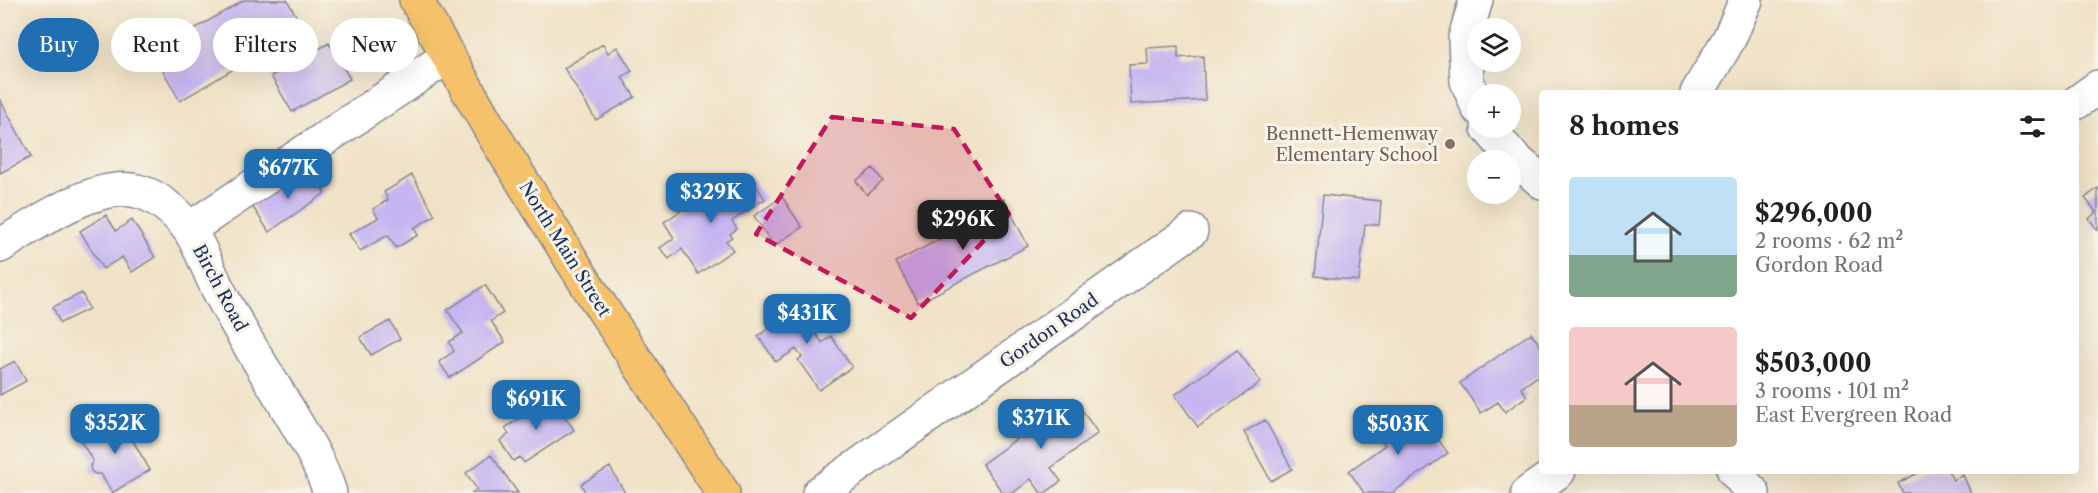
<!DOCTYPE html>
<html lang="en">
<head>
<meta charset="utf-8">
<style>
	body { margin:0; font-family:"Libre Caslon Text",serif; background:#f6f6f6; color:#202124; height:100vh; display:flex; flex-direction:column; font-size:22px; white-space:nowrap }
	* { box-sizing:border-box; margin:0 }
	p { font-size:20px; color:#757577 }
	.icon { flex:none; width:33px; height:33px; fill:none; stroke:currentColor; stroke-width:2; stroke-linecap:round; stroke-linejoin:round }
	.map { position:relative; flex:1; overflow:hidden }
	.drawer { position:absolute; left:1539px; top:90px; width:540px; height:384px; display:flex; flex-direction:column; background:#fff; border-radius:6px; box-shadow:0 6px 24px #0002 }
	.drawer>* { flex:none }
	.hud { position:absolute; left:18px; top:18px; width:570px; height:54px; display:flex; gap:12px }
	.controls { position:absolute; left:1467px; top:18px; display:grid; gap:12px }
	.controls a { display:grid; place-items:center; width:54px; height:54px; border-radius:50%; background:#fff; box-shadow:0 6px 24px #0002; font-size:30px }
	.price { position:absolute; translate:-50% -51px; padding:0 14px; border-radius:12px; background:#1f6fb2; color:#fff; font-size:20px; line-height:39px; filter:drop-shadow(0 2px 3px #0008) }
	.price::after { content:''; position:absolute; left:50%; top:36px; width:18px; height:14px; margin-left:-9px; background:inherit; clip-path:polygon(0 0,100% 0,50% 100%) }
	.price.selected { background:#222; color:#fff }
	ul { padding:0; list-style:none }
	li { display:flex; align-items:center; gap:18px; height:150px; padding:0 30px }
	li span { display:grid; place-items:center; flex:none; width:168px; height:120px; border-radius:6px; color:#555 }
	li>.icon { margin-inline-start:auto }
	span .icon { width:72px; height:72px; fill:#fffc; stroke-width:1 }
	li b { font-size:26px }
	h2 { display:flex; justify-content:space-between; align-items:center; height:72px; padding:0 30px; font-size:26px }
	.tag { padding:0 21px; border-radius:27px; background:#fff; box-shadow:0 6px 24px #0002; font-size:21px; line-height:54px }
	.tag.selected { background:#1f6fb2; color:#fff }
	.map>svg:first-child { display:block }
	.building { fill:#c5b5f0 }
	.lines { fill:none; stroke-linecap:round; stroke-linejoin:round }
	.minor-casing { stroke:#868892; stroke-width:36 }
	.major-casing { stroke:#868892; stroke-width:36 }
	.minor { stroke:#fff; stroke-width:33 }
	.major { stroke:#f5c16b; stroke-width:33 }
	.marked { fill:#c2185b; fill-opacity:0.2; stroke:#c2185b; stroke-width:4.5; stroke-dasharray:12 8; stroke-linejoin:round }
	.education-dot { fill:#8d6e63; stroke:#f7f3e8; stroke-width:2 }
	.labels { text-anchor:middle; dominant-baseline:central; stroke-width:6; stroke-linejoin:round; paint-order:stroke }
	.education-label { font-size:18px; fill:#785e54; stroke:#f7f3e8; text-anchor:end }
	.street-label { font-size:18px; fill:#1b2f5e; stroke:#f7f3e8 }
</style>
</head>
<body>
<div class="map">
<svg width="2098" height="493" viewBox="0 0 2098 493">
	<rect width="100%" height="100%" fill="#f7f3e8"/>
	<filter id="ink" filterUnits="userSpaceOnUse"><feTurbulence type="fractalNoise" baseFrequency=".0167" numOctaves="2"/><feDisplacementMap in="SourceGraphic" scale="12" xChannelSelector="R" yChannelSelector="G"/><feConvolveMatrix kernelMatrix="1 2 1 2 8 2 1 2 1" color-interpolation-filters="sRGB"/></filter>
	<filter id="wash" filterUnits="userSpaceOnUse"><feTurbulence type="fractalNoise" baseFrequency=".008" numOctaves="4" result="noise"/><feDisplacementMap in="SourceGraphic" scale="24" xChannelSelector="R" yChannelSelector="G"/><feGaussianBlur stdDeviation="1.35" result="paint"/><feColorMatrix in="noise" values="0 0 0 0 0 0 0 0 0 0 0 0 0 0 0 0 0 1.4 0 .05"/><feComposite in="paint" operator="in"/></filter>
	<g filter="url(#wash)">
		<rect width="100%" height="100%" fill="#f0e2c6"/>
		<g id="blocks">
			<path class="building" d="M244,0H287L303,28L180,101L153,53Z
				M329,43L350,79L292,112L271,76Z
				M603,44L608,53L617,47L632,71L622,77L635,97L596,120L564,68Z
				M1178,46V58L1203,56L1205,100L1131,104L1129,65L1148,64L1147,48Z
				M0,99L31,157L0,173Z
				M308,168L325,193L269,232L252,206Z
				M873,168L883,181L867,195L856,181Z
				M748,173L765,199L732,221L737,229L730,234L732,237L726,241L733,250L698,274L682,249L669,259L660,248L674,238L664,222L697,200L700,204Z
				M412,175L435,215L414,228L418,235L396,248L388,235L360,251L349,234L378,218L373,209L388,200L384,192Z
				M2098,188V230L2089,219L2096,212L2085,198Z
				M1323,195L1381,201L1379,225L1365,224L1359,281L1315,276Z
				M782,197L802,227L774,246L754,216Z
				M1004,199L1028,246L918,303L896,262L942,238L939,233Z
				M106,215L116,231L132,220L155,257L132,272L122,257L103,269L80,231Z
				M485,285L503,313L491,321L505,342L450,378L439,362L454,351L449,342L463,333L447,310Z
				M82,293L89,309L60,323L53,307Z
				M814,298L827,317L812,328L822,343L831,336L852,367L819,390L798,360L802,357L796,349L776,362L758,336Z
				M390,321L400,339L371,355L360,337Z
				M1531,333L1542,348V373L1521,388L1527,396L1505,412L1498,402L1481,413L1460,383Z
				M1237,350L1261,382L1198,427L1175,395Z
				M15,361L26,381L0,395V369Z
				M552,397L574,430L524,463L520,457L513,461L500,441L509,434L505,428Z
				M1073,398L1098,433L1051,468L1061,481L1045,493H1041L1031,479L1013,493H1003L982,464Z
				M1390,413L1401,429L1421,416L1448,453L1392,493H1364L1349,471L1385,445L1372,427Z
				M119,417L150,470L112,493L101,474H95L91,471L90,466L93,461L80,440Z
				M1265,420L1292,469L1271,481L1244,432Z
				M491,455L518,493H472L477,489L466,473Z
				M610,467L625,493H586L581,484Z
				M1922,471H1948L1953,480L1963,475L1971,493H1903L1898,483Z"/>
		</g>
	</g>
	<g filter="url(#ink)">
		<use href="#blocks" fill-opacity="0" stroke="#868892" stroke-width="1.5"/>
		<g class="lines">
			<defs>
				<path id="minor" d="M1476,0L1465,38L1467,81L1478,108
					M1697,93L1729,39L1746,0
					M2076,103L2098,87
					M1488,128L1513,157L1542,182
					M189,229L447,57
					M0,246C34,225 95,181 137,191C156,195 176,212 188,228C199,242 210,275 220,293C241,334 266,372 289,411C305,438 321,464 330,493
					M1734,471L1753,493
					M819,493L1191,231
					M1528,493L1559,471"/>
				<path id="major" d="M416,0L496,139L589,288L723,493"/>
			</defs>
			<use href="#minor" class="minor-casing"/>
			<use href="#major" class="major-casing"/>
			<use href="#minor" class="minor"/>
			<use href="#major" class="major"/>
		</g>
	</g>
	<path class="marked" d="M832,117L954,129L1009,214L911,318L756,234Z"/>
	<circle class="education-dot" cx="1450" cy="144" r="6"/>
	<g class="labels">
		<g class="education-label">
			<text x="1438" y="134">Bennett-Hemenway<tspan x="1438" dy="21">Elementary School</tspan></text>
		</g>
		<g class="street-label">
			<text transform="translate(565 249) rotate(58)">North Main Street</text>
			<text transform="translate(220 288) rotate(62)">Birch Road</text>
			<text transform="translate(1049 331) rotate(-35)">Gordon Road</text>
		</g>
	</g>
</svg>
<div class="controls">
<a><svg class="icon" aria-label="layers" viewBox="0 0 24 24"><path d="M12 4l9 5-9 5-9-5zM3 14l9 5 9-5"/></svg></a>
<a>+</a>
<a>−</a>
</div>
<b class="price" style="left:288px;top:200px">$677K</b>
<b class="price" style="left:711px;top:224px">$329K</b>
<b class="price selected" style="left:963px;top:251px">$296K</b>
<b class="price" style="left:807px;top:345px">$431K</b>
<b class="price" style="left:536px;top:431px">$691K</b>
<b class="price" style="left:1041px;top:450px">$371K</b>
<b class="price" style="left:115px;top:455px">$352K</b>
<b class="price" style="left:1398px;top:456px">$503K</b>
<div class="hud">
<a class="tag selected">Buy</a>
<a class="tag">Rent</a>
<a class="tag">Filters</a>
<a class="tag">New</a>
</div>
<section class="drawer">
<h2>8 homes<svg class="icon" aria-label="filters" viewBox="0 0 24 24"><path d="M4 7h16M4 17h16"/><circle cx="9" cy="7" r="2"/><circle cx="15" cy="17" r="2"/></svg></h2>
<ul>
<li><span style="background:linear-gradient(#bfe0f5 65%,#7fa58c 0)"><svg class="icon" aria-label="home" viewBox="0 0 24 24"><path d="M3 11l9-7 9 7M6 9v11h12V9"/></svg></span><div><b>$296,000</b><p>2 rooms · 62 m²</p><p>Gordon Road</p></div></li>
<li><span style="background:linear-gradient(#f6c9c9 65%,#b9a48a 0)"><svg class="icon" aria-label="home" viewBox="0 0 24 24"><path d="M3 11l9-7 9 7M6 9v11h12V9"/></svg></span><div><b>$503,000</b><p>3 rooms · 101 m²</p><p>East Evergreen Road</p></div></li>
</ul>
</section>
</div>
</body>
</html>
